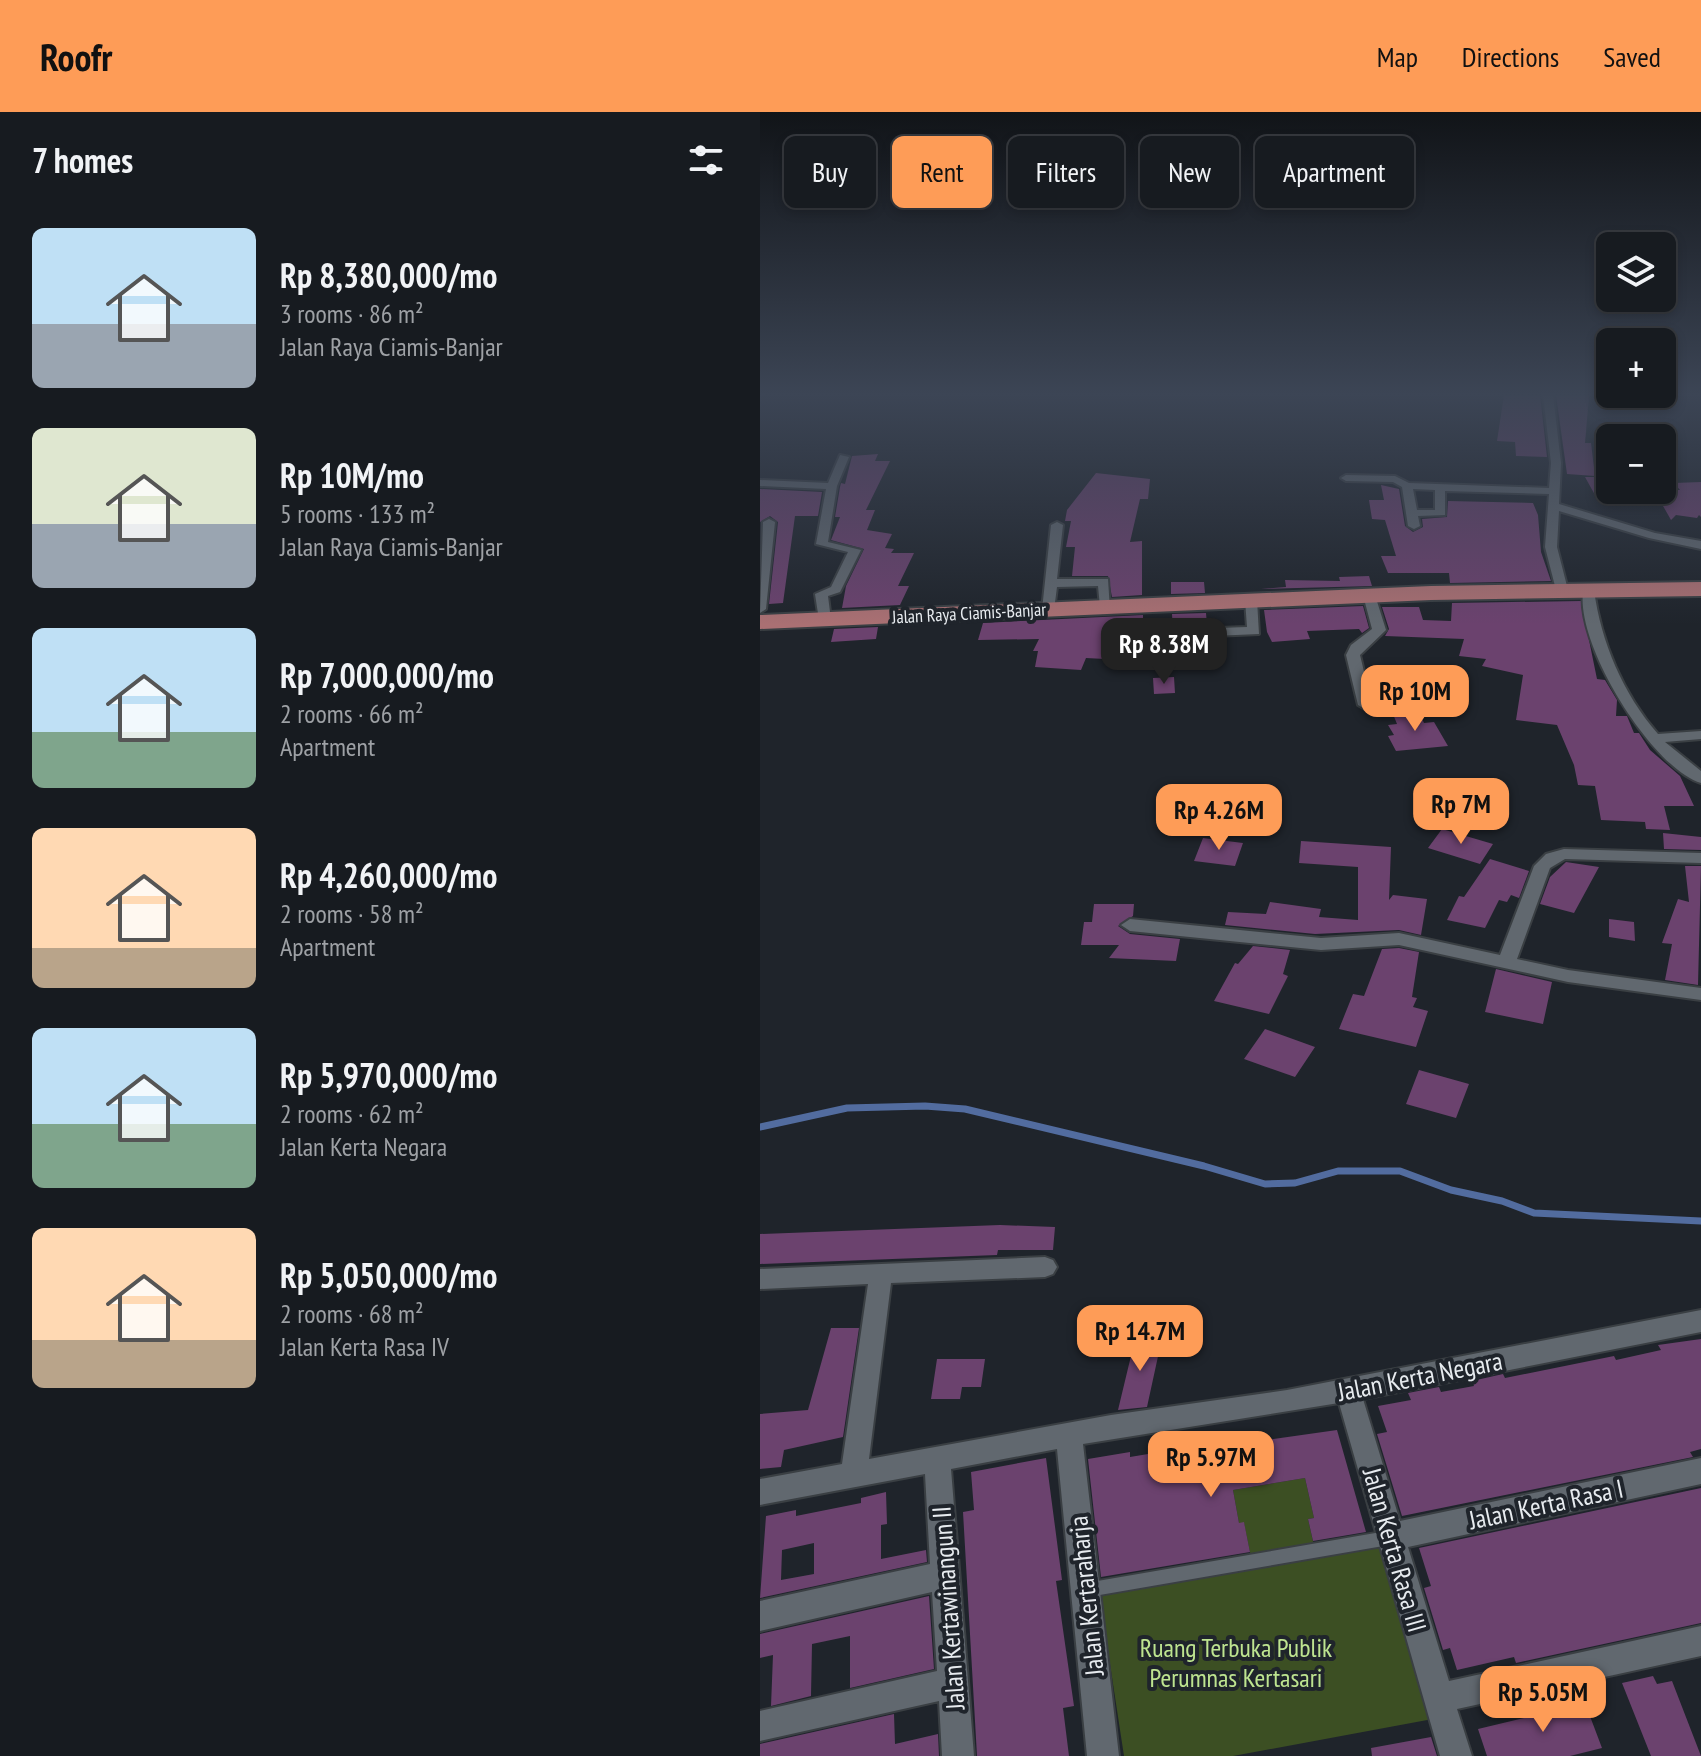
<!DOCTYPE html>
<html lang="en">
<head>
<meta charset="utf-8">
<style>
	body { margin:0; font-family:"PT Sans Narrow",sans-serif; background:#202429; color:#f1f3f6; height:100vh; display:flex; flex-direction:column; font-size:30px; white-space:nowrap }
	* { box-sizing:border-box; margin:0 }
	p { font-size:26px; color:#9ea1a5 }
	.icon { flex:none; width:44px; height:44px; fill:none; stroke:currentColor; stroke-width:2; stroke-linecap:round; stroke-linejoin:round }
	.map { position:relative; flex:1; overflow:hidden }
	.panel { display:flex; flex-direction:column; background:#171b20; width:760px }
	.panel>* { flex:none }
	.hud { position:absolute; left:24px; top:24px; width:760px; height:72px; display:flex; gap:16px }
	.buttons { position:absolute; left:836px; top:120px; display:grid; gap:16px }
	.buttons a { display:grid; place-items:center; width:80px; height:80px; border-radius:12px; background:#171b20; box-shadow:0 4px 12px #0003,0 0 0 2px #36393e; font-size:40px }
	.price { position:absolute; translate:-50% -68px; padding:0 18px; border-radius:16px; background:#fe9c57; color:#111; font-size:26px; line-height:52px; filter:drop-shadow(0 2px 4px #0008) }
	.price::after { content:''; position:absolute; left:50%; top:48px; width:24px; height:18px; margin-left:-12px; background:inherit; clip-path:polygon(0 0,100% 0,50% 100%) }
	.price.on { background:#222; color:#fff }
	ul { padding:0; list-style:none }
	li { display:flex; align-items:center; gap:24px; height:200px; padding:0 32px }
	li span { display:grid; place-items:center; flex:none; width:224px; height:160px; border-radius:12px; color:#555 }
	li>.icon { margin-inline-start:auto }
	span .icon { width:96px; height:96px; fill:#fffc; stroke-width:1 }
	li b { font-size:34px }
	h2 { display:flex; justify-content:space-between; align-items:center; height:96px; padding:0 32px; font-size:34px }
	.pill { padding:0 28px; border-radius:12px; background:#171b20; box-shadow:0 4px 12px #0003,0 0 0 2px #36393e; font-size:28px; line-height:72px }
	.pill.on { background:#fe9c57; color:#111 }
	header { display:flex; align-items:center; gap:48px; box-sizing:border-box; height:112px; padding:0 40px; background:#fe9c57; color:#111 }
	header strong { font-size:38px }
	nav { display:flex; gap:44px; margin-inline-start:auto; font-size:28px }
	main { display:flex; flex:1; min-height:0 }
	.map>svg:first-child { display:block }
	.green { fill:#3c4f23 }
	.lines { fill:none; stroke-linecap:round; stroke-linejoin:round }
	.stream { stroke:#526c9f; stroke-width:7 }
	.building { fill:#6b426e; fill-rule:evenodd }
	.service-casing { stroke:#3a3f43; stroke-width:18 }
	.minor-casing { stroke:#3a3f43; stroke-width:4 }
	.trunk-casing { stroke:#3a3f43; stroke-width:4 }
	.service { stroke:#61686f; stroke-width:14 }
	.minor { fill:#61686f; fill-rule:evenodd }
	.trunk { fill:#aa7073; fill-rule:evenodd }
	.labels { text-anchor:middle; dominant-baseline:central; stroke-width:8; stroke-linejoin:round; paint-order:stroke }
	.far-street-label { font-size:18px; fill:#e7ebef; stroke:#1f242b }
	.near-street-label { font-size:26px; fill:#e7ebef; stroke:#1f242b }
	.near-park-label { font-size:26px; fill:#bee490; stroke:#1f242b }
</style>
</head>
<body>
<header>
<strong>Roofr</strong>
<nav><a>Map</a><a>Directions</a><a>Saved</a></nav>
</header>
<main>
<section class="panel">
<h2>7 homes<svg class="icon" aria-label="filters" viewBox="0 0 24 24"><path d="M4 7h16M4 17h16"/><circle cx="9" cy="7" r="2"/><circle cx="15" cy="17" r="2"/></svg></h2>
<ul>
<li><span style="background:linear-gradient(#bfe0f5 60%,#9aa5b1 0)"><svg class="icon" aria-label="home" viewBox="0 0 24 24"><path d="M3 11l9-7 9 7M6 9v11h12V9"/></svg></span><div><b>Rp 8,380,000/mo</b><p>3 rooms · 86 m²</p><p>Jalan Raya Ciamis-Banjar</p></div></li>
<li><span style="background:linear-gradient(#dfe7d0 60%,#9aa5b1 0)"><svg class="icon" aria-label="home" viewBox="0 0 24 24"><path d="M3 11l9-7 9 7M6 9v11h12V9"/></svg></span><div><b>Rp 10M/mo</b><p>5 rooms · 133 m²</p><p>Jalan Raya Ciamis-Banjar</p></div></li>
<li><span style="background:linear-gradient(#bfe0f5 65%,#7fa58c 0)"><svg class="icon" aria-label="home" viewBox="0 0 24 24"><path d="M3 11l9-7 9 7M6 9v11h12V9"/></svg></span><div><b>Rp 7,000,000/mo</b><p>2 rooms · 66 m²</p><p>Apartment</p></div></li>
<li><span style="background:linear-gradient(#ffd9b3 75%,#b9a48a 0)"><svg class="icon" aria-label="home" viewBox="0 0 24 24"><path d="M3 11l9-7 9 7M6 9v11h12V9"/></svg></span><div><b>Rp 4,260,000/mo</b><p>2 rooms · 58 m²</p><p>Apartment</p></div></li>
<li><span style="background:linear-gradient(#bfe0f5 60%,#7fa58c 0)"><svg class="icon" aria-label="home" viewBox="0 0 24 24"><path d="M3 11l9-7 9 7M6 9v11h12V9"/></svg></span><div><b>Rp 5,970,000/mo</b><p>2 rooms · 62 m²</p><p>Jalan Kerta Negara</p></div></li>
<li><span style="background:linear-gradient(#ffd9b3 70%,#b9a48a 0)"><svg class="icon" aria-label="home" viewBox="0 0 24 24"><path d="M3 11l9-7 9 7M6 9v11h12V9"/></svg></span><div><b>Rp 5,050,000/mo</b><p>2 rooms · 68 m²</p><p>Jalan Kerta Rasa IV</p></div></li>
</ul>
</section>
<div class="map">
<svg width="941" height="1644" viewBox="0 0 941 1644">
	<rect width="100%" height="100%" fill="#1f242b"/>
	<path class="green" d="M545,1366L554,1406L548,1407L554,1434L491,1445L484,1411H479L473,1378Z
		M624,1433L678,1606L473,1644H364L339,1480Z"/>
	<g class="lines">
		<path class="stream" d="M0,1015L87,996L165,994L205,997L444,1054L505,1072L535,1071L578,1059H640L691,1078L742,1089L774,1101L941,1109"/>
	</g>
	<path class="building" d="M744,283H780L787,345L756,344L755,330L737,329Z
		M796,283L829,284L825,331H831L835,364L807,362Z
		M118,342L115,349H130L106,398H115L107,418L132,422L125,436L134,437L131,441H154L138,474H149L140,493L82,496L86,474L104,437L71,428L80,405H75L80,375L81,371L85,372L92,344Z
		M336,361L390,367L388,387H380L370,430L382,429V483L352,485L348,464H312L315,435H306L311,409H305L307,398Z
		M825,365H846L850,384L835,383Z
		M941,370V405L939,403L937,406L916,403L911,408L894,378H920L914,371Z
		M621,373L639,377L645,414L653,420L663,415L662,407L687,405L688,389L773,391L778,403L781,440L791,469L690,471L689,461H628L621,444H636L625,408L612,407L609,388H624Z
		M0,377L62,380L58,404H35L23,491L9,492L18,410L10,404L0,410Z
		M609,464L612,474L501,477L526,475L525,468L580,469L579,465Z
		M411,470H444L445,481L411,482Z
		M821,489L837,567L845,568L857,588L856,604H867L874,621H879L890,638L920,664L934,694H904L910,718L886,717L885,710L841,708L835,674L818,673L814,653L797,613L756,608L763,563L722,554L726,547L699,544L704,527L625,524L629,517L622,495H659L663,508L691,509L692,491Z
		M603,494L609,516L602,521L599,517L547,519L550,527L512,530L507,520L504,498Z
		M446,501L447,513L430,514L420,521H413L412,502Z
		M383,503V549L326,546L321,558L275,555L278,539H273L279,527L218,528L223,511Z
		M118,515L116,527L71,530L74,517Z
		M414,565L415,581L394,582L393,566Z
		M659,600L664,611L674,610L688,634L636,639L628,624L634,623L628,613L637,612L633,602Z
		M682,717L733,732L720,752L668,736Z
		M903,721L941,725V738L904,737Z
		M443,726L483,731L475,754L434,749Z
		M541,729L631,735L629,788L633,783L667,787L661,823L639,818L555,822L465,813L468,800L506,802L510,790L561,797L559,805L598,808V755L539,751Z
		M730,747L769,759L759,786L751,783L747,790L739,788L725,816L687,808L699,784L704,785Z
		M806,750L839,755L814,801L780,792L790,765Z
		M925,754H941L938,873L905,868L912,832L902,831L918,787L929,790Z
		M334,792H374L373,804L358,814L370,822L420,827L416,849L349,846L359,833H321L324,810H332Z
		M849,807L874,810L875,829L849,825Z
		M493,834L530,838L523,862L528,864L509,902L454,889L475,851L478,852Z
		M639,836L659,840L652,885L657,886L653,895L668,899L656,935L579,917L593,882L604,884L622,837Z
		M736,857L792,870L783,912L725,900Z
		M505,917L555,935L535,965L484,947Z
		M659,958L709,972L696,1006L646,992Z
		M240,1113L295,1115L293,1138H238L237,1143L0,1152V1122Z
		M71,1216H99L83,1325L24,1338L21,1355L0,1357V1302L48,1298Z
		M376,1223L402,1226L387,1295L358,1298Z
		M941,1227V1337L930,1340L933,1345L642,1404L617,1322L627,1320L618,1294L651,1288L648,1281L679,1275L681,1280L714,1274L712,1269L743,1262L745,1266L854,1244L856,1248L901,1238L898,1233Z
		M177,1247H225L221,1275H202L200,1287H171Z
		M577,1318L606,1420L553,1429L548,1407L554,1406L545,1366L473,1378L479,1411L484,1410L490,1440L341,1465L328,1347L370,1340V1345L406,1339V1342Z
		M286,1346L302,1468L296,1469L314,1594L303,1596L309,1644H217L203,1400L214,1398L211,1360Z
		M941,1376V1511L756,1551L754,1545L697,1558L690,1536L683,1538L664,1476L671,1474L659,1436Z
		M126,1380L127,1412L121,1413V1447L166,1438L167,1450L0,1486L6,1404L36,1398V1404L101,1391V1386ZM54,1431V1462L21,1468L22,1438Z
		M169,1484L174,1557L90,1576V1524L52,1532L51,1584L11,1594L13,1543L0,1546V1522Z
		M893,1564L897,1572L912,1569L941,1644H891L862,1571Z
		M790,1588L794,1599L825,1591L842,1636L810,1644H727L718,1617L776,1603L773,1592Z
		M134,1602L135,1632L178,1622L179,1644H0V1632Z
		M671,1625L677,1644H612L611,1636Z"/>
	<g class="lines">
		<defs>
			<path id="service" d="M327,1478L628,1426"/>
			<path id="minor" d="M783,283H793L801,351L799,392L895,421L941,429V437L889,426L799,399L797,435L808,478L802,482L796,478L785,435L789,382L685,379V403L658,404L660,414L654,417L648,414L642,375L633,370L586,369L581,366L586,363L635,364L649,371L789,376L791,351ZM653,377L675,378V398H657Z
				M80,343L89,345L77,374L68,430L101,438L80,480L68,484L71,508L65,512L59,508L55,482L71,475L88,440L56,432L66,377L0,374V368L68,371Z
				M9,407L15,410L6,497L0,501L3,410Z
				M297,410L303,413L297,467H348L350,498L340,495L338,474L297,475L294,498L288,502L282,498L291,413Z
				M824,475L834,478C841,530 863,582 898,622L941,619V627L905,630L941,659V671C891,656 811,526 824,475Z
				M609,479L615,483L626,518L600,543L612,593L605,597L598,593L586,543L591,533L612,517L603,483Z
				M491,484L497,488L499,522L430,525L423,521L430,517L487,515L485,488Z
				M804,737L941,741V751L805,747L790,756L757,847L808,858L941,876V888L808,870L639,833L561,838L370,819L361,813L370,807L561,826L639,821L740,843L774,754L786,742Z
				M285,1145L293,1148L297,1155L293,1162L285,1165L131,1171L109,1347L351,1303L527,1278L941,1198V1220L603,1287L640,1409L941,1346V1372L648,1435L689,1569L941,1514V1544L697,1597L712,1644H680L579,1291L323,1332L359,1644H327L297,1337L191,1357L214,1644H182L179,1589L0,1629V1599L177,1559L172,1480L0,1519V1489L170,1452L165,1362L0,1393V1367L82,1352L108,1172L0,1177V1157Z"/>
			<path id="trunk" d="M941,470V484L671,488L0,517V503L671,474Z"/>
		</defs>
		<use href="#service" class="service-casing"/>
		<use href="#minor" class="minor-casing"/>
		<use href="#trunk" class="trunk-casing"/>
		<use href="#service" class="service"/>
		<use href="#minor" class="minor"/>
		<use href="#trunk" class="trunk"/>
	</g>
	<linearGradient id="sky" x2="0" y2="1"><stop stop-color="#111418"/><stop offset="0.55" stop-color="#3c4555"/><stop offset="1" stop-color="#3c4555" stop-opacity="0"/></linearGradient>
	<rect width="941" height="513" fill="url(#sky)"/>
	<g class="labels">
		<g class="far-street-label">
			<text transform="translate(209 501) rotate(-3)">Jalan Raya Ciamis-Banjar</text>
		</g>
		<g class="near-street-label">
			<text transform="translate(660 1264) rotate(-11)">Jalan Kerta Negara</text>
			<text transform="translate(786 1392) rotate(-12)">Jalan Kerta Rasa I</text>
			<text transform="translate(635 1438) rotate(74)">Jalan Kerta Rasa III</text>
			<text transform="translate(326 1484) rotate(-96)">Jalan Kertaraharja</text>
			<text transform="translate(188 1496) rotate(-94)">Jalan Kertawinangun II</text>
		</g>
		<g class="near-park-label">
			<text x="476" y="1535">Ruang Terbuka Publik<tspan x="476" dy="30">Perumnas Kertasari</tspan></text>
		</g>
	</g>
</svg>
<div class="buttons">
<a><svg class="icon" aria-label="layers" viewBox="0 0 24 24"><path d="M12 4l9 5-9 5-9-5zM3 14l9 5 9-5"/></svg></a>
<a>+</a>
<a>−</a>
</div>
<b class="price on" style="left:404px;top:574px">Rp 8.38M</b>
<b class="price" style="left:655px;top:621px">Rp 10M</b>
<b class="price" style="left:701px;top:734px">Rp 7M</b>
<b class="price" style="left:459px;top:740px">Rp 4.26M</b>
<b class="price" style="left:380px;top:1261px">Rp 14.7M</b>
<b class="price" style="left:451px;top:1387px">Rp 5.97M</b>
<b class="price" style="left:783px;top:1622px">Rp 5.05M</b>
<div class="hud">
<a class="pill">Buy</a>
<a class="pill on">Rent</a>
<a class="pill">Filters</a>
<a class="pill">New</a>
<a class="pill">Apartment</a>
</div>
</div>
</main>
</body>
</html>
